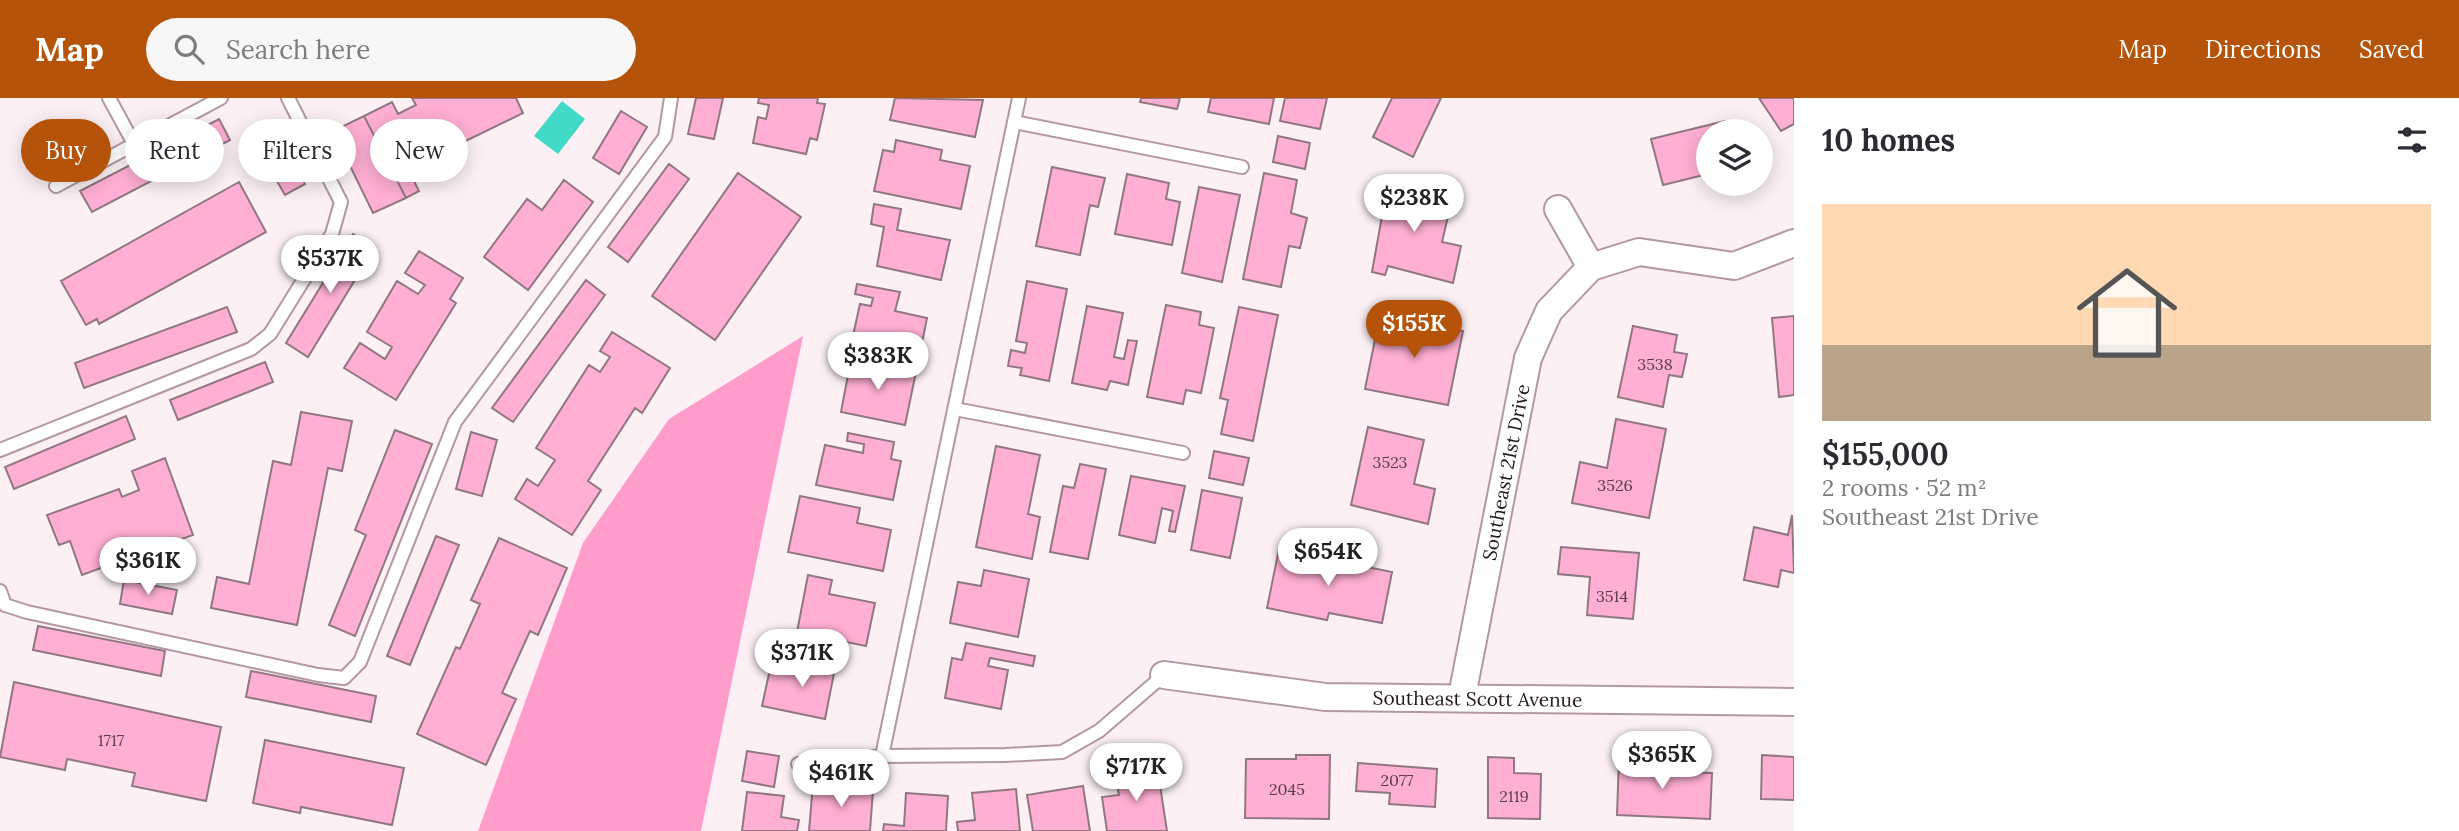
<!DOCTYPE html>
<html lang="en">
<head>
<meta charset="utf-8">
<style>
	body { margin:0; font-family:Lora,serif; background:#f7f7f7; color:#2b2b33; height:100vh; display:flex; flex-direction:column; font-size:26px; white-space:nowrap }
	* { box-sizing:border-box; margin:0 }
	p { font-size:23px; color:#7c7c81 }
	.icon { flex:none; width:38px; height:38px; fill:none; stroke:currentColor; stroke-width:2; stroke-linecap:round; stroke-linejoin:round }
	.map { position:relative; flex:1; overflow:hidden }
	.sheet { display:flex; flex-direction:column; background:#fff; width:665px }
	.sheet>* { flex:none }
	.banner { position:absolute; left:21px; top:21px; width:665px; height:63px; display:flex; gap:14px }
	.controls { position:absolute; left:1696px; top:21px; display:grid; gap:14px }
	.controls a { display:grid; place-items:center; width:77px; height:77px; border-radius:50%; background:#fff; box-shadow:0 4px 18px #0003; font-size:35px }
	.price { position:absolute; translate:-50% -60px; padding:0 16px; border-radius:24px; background:#fff; color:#222; font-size:23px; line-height:46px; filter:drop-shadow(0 2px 4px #0008) }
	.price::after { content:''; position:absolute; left:50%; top:42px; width:21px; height:16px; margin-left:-10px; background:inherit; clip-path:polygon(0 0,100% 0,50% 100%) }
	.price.active { background:#b45309; color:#fff }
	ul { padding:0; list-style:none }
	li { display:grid; align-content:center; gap:14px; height:371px; padding:0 28px }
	li span { display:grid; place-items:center; height:217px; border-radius:0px; color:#555 }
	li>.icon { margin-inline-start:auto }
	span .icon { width:126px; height:126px; fill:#fffc; stroke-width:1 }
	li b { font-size:30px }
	h2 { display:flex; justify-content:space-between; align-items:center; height:84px; padding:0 28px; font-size:30px }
	.chip { padding:0 24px; border-radius:32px; background:#fff; box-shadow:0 4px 18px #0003; font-size:24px; line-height:63px }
	.chip.active { background:#b45309; color:#fff }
	header { display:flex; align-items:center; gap:42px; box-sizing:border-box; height:98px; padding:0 35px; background:#b45309; color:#fff }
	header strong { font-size:33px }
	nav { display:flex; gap:38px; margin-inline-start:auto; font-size:24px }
	.search { width:490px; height:63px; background:#f7f7f7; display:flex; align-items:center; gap:18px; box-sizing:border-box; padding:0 24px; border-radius:38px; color:#7c7c81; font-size:26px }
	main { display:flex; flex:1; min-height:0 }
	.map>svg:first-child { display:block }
	.forest { fill:#fe9ccb }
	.water { fill:#40dac6 }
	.building { fill:#ffafd4; stroke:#917782; stroke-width:2 }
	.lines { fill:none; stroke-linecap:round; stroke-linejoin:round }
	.lane-casing { stroke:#b397a3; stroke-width:16 }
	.street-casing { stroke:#b397a3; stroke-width:30 }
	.lane { stroke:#fff; stroke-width:12 }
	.street { stroke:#fff; stroke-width:26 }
	.labels { text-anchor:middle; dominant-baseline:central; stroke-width:7; stroke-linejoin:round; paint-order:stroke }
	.number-label { font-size:16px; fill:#583d4a }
	.street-label { font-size:19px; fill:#21171c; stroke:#fff }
</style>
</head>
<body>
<header>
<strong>Map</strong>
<div class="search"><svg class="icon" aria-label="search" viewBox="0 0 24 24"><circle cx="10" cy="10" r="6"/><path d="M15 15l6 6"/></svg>Search here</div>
<nav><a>Map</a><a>Directions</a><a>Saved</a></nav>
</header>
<main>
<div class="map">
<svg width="1794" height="733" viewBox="0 0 1794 733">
	<rect width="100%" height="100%" fill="#fcf0f5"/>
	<path class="forest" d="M803,238L701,733H478L583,445L669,321Z"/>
	<path class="water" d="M562,3L585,21L558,56L534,38Z"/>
	<path class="building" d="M412,0H516L523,15L408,71L419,93L406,100L364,18L392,4L398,16L416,7Z
		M696,0H723L714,41L688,36Z
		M759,0H818L817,5L825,6L817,42L810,40L806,56L753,45L758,19L766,21L769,7L758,5Z
		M895,0L983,2L975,39L890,22Z
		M1141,0H1180L1177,11L1140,4Z
		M1211,0H1274L1269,26L1208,14Z
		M1285,0H1327L1320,31L1280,23Z
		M1392,0H1441L1413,59L1373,39Z
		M1759,0H1794V26L1781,33Z
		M621,13L647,29L619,76L593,60Z
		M364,18L406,100L373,115L333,33Z
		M219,21L230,42L92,114L80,93Z
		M1725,23L1728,33H1708V76L1663,87L1651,41Z
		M1278,38L1310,45L1305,71L1273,64Z
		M279,41L305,86L285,97L259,52Z
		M896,42L942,52L940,62L970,68L961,111L874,93L883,52L894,54Z
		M669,66L689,81L628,164L608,149Z
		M1052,69L1105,80L1098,109L1090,107L1080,157L1036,148Z
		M738,75L801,119L715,242L652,198Z
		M1264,75L1297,82L1291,115L1307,120L1300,150L1289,148L1281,189L1243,181Z
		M1127,76L1169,85L1166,101L1180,104L1172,147L1115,136Z
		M564,82L593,104L528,192L484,159L527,101L542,112Z
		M239,84L266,134L99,226L97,221L86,227L61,183Z
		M1381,86L1452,101L1442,144L1461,148L1453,185L1388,168L1385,177L1372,174L1382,118L1375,117Z
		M1199,89L1240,97L1222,184L1182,175Z
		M874,106L901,111L897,132L950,142L941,182L877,168L884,129L871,126Z
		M353,136L375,149L308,259L286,245Z
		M419,153L463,180L450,201L456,205L396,302L344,270L360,245L385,261L392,249L367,234L397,183L418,196L425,187L405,175Z
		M586,182L605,197L513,324L492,310Z
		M1027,183L1067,191L1049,283L1020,277L1022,270L1008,268L1011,252L1025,255L1027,245L1016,243Z
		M857,186L900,194L895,213L927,220L920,255L852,242L860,206L871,208L873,200L855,196Z
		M1166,207L1201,214L1199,227L1214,230L1201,295L1186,292L1183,306L1147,299Z
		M1087,208L1123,215L1114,259L1124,261L1128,242L1137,243L1128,287L1110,283L1107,292L1072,285Z
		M227,209L237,234L84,290L75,265Z
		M1239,209L1278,217L1253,343L1221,336L1228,302L1220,300Z
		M1380,217L1463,233L1448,307L1365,291Z
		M1794,218V297L1779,299L1772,220Z
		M1633,228L1677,237L1674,254L1687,256L1682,279L1669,277L1663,309L1618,299Z
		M612,234L670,270L642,315L635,310L588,383L601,392L572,437L515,401L527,381L538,388L555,362L536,350L589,267L600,274L610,259L600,253Z
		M851,261L916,274L905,327L841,314Z
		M265,264L273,284L178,322L170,302Z
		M301,314L352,323L342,373L328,370L297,527L211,510L217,479L249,486L273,363L291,367Z
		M126,318L135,341L14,391L5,369Z
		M1616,321L1666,331L1649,420L1572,405L1580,364L1607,370Z
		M1368,329L1424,342L1414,386L1435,391L1428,426L1351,407Z
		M395,332L432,346L355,538L329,527L366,437L355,432Z
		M471,334L497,342L482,398L456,391Z
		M848,335L894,344L891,361L901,363L893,402L816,387L825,347L863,355L864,346L847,343Z
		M996,348L1040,357L1028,416L1040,419L1032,461L976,449Z
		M1214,353L1249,360L1243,387L1209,380Z
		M165,360L193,437L124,462L120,450L100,458L104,469L82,477L70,443L59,447L47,417L119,391L122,399L139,392L132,373Z
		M1080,366L1106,371L1088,461L1050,454L1063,388L1074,390Z
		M1131,378L1185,388L1175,434L1169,433L1173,413L1162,410L1155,445L1119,437Z
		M1202,392L1242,400L1230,460L1191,452Z
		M800,398L860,410L857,425L891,432L883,473L788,454Z
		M1792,417L1794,475L1781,472L1778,489L1744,482L1754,429L1788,437Z
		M436,438L459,447L410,567L387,558Z
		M499,440L567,470L538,537L530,533L502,595L516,601L486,667L417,636L456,549L460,551L480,506L471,502Z
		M1561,449L1639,455L1633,521L1587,517L1590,479L1558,476Z
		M1279,451L1392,474L1382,525L1329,515L1327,522L1267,510Z
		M984,472L1029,481L1018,539L950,525L958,484L981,488Z
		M808,477L832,482L829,496L875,505L866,548L797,534Z
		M124,482L177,492L172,516L120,506Z
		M38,528L165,553L161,578L33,552Z
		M966,545L1035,558L1033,568L990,560L988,568L1008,572L1001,611L945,600L952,560L962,562Z
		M807,559L836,565L825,621L762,608L770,571L803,578Z
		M251,573L376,598L371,624L246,599Z
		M14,584L221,629L206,703L132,688L135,675L67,661L65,672L0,659Z
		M265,642L404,670L392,727L301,709L300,715L253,705Z
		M747,653L779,658L774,689L742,683Z
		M1296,657H1330L1329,721L1245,720L1246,661H1296Z
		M1762,657L1794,659V702L1761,701Z
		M1488,659L1514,660V675L1541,676L1540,721L1488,720Z
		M1619,660H1650L1651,665L1673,666V674L1712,675L1710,721L1617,717Z
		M1358,665L1437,671L1435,709L1389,706L1390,695L1356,693Z
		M1157,668L1167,733H1107L1102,699L1119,697L1115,675Z
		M813,686L873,692L870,733H809Z
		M1083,688L1090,733H1033L1027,697Z
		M1016,691L1020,733H958L957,724L975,722L972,695Z
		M747,694L784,698L781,719L799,722L797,733H742Z
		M906,695L948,698L946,733H883L884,726L904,728Z"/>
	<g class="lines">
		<defs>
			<path id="lane" d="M109,0L134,46
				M1014,24L1242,69
				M56,88L221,0
				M955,311L1183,355
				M0,352L251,251L270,236L332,136L341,104L288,0
				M0,493L5,507L27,514L318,577L344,580L360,564L455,324L665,39L671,0
				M882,658L1019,0
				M798,666L882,658L1005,657L1062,654L1099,633L1164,577"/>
			<g id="street">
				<path d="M1558,111L1591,169"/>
				<path id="s1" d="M1164,577L1325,599L1794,604"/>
				<path id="s2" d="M1462,598L1528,260L1549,213L1591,169L1639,154L1734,168L1794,145"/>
			</g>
		</defs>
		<use href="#lane" class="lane-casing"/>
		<use href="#street" class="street-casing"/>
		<use href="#lane" class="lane"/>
		<use href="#street" class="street"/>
	</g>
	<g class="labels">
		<g class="number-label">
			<text x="1655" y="266">3538</text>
			<text x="1390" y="364">3523</text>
			<text x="1615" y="387">3526</text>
			<text x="1612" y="498">3514</text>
			<text x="111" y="642">1717</text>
			<text x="1397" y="682">2077</text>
			<text x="1287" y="691">2045</text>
			<text x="1514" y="698">2119</text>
		</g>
		<g class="street-label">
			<text stroke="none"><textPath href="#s2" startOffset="228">Southeast 21st Drive</textPath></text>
			<text stroke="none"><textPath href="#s1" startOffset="315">Southeast Scott Avenue</textPath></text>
		</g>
	</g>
</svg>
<div class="controls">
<a><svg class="icon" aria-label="layers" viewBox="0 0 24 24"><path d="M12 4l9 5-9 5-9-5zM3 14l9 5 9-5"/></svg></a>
</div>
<b class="price" style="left:1414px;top:136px">$238K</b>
<b class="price" style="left:330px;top:197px">$537K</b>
<b class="price active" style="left:1414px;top:262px">$155K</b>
<b class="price" style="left:878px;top:294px">$383K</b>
<b class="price" style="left:1328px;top:490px">$654K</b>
<b class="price" style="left:148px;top:499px">$361K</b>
<b class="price" style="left:802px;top:591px">$371K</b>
<b class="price" style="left:1662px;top:693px">$365K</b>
<b class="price" style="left:1136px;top:705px">$717K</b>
<b class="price" style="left:841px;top:711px">$461K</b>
<div class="banner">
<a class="chip active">Buy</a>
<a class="chip">Rent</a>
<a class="chip">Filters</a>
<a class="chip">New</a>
</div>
</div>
<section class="sheet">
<h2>10 homes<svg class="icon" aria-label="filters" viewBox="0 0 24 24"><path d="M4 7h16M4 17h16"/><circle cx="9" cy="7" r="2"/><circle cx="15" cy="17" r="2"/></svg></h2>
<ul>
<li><span style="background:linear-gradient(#ffd9b3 65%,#b9a48a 0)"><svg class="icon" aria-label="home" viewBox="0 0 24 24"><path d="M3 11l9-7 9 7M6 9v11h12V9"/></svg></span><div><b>$155,000</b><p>2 rooms · 52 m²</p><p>Southeast 21st Drive</p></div></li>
</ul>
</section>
</main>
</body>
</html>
